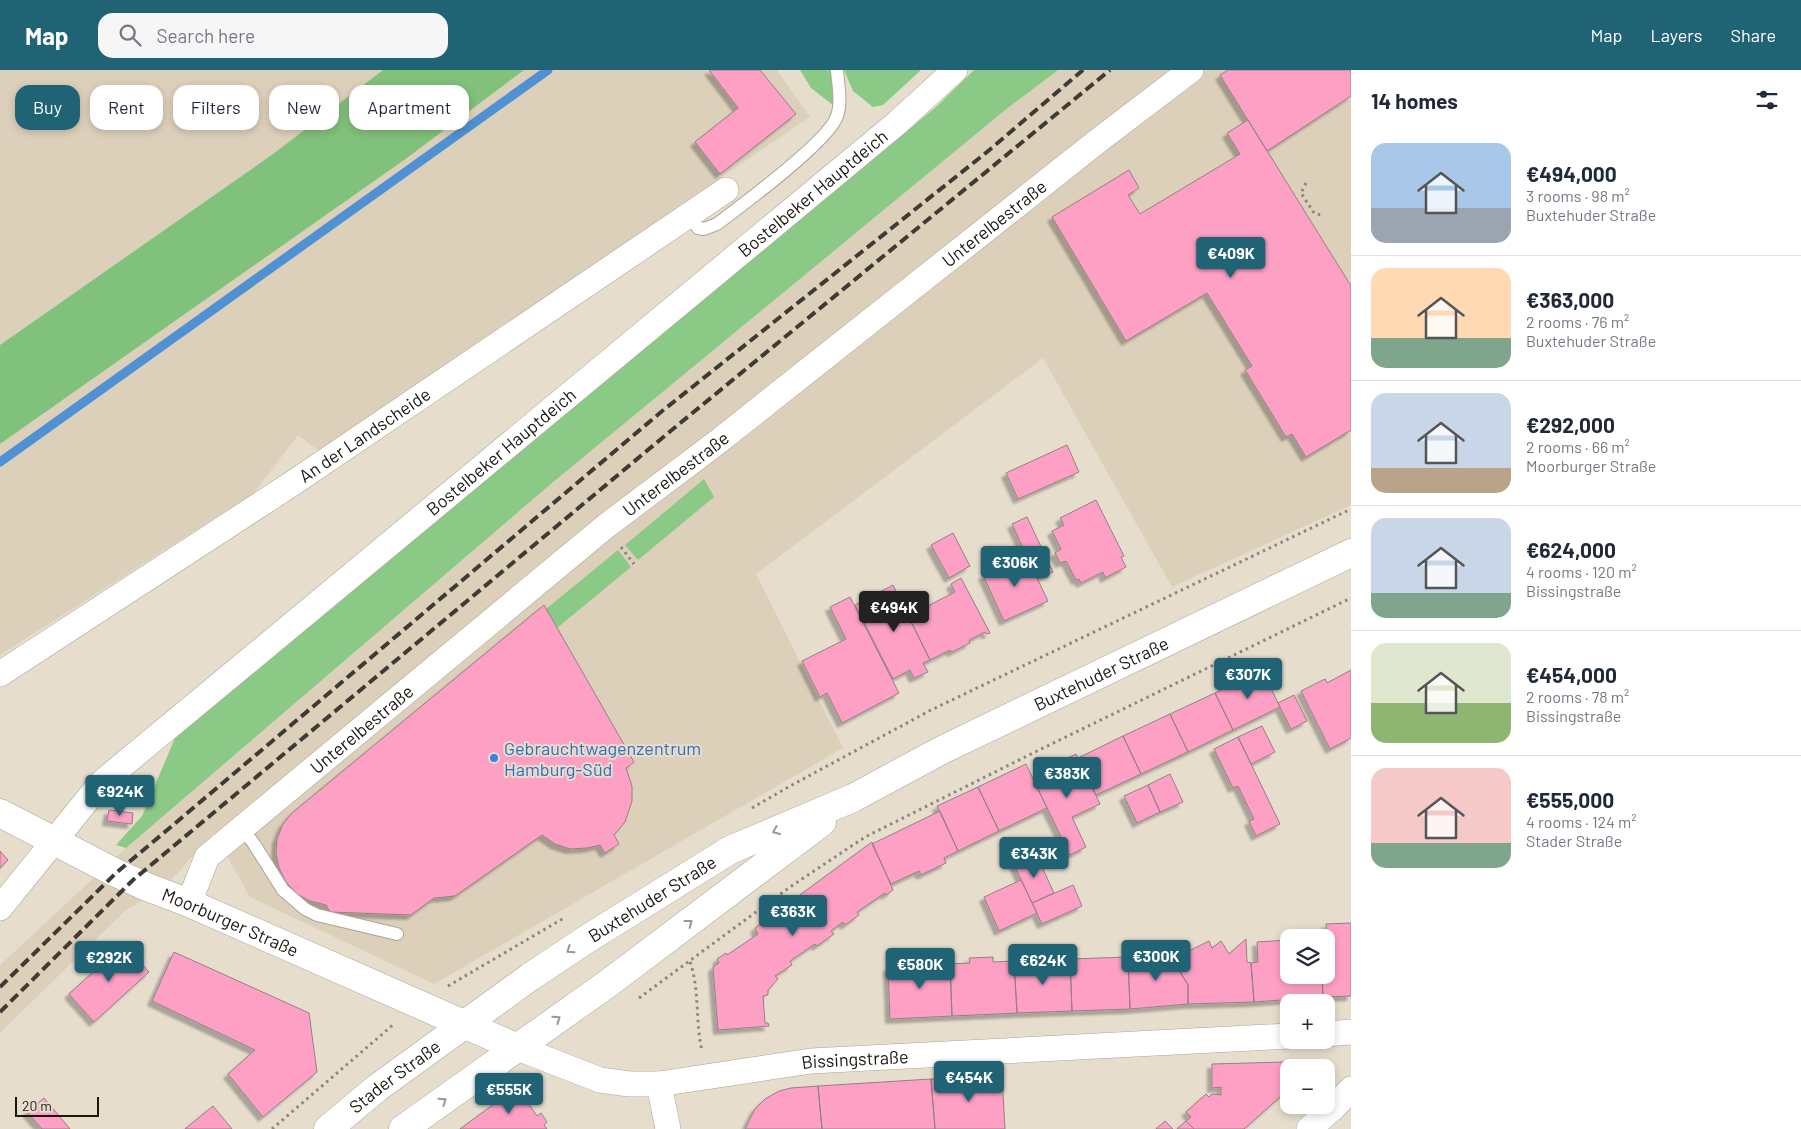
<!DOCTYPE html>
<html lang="en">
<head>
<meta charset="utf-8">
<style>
	body { margin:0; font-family:Barlow,sans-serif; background:#f6f6f7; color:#1f2937; height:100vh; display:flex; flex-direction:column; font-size:19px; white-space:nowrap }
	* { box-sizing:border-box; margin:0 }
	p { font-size:16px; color:#747a83 }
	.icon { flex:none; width:28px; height:28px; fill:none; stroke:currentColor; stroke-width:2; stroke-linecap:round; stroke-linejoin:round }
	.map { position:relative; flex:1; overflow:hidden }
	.sheet { display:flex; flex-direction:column; background:#fff; width:450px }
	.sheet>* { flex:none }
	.top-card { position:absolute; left:15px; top:15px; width:475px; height:45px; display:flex; gap:10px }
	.fabs { position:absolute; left:1280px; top:859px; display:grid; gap:10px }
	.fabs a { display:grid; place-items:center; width:55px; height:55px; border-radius:10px; background:#fff; box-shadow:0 2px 8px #0003; font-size:25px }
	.scale { position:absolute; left:15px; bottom:12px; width:84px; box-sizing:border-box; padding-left:5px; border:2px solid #1a1712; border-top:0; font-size:14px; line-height:18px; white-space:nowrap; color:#1a1712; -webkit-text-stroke:4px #e6ddcd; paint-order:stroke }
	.price { position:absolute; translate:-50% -42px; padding:0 11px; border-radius:5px; background:#1f6375; color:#fff; font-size:16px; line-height:32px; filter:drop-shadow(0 1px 2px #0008) }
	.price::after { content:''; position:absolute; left:50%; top:30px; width:15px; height:11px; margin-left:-8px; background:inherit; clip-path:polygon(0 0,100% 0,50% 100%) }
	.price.active { background:#222; color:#fff }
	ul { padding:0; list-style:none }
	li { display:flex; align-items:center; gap:15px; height:125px; padding:0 20px }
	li+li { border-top:1px solid #e0e1e3 }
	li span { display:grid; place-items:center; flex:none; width:140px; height:100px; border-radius:15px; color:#555 }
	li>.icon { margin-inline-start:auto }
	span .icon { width:60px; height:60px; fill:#fffc; stroke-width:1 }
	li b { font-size:21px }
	h2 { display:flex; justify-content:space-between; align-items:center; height:60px; padding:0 20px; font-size:21px }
	.pill { padding:0 18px; border-radius:15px; background:#fff; box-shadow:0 2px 8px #0003; font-size:18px; line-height:45px }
	.pill.active { background:#1f6375; color:#fff }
	header { display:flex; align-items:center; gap:30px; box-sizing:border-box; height:70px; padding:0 25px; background:#1f6375; color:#fff }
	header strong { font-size:24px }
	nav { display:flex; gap:28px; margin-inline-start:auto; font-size:18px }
	.search { width:350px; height:45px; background:#f6f6f7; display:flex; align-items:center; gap:12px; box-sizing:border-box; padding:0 18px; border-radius:15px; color:#747a83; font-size:19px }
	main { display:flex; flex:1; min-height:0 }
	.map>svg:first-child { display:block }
	.built { fill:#ddd0bb }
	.green { fill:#8bc986 }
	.forest { fill:#80c17b }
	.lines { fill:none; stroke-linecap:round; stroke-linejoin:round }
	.stream { stroke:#4f91d2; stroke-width:9 }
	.building { fill:#fea0c4; stroke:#928086; filter:url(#shadow) }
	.lane-casing { stroke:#aca495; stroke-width:14 }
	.street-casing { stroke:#aca495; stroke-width:26 }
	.secondary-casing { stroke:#aca495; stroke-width:29 }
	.primary-casing { stroke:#aca495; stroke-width:29 }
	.path { stroke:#8c867a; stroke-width:3; stroke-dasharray:2.5 4; stroke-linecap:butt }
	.lane { stroke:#fff; stroke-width:12 }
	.street { stroke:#fff; stroke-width:25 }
	.secondary { stroke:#fff; stroke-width:28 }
	.primary { stroke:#fff; stroke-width:28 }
	.rail { stroke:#3f3b34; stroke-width:4; stroke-dasharray:10 5; stroke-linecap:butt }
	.oneway { stroke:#989794 }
	.shop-dot { fill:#3f7fe0; stroke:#e6ddcd; stroke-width:2 }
	.labels { text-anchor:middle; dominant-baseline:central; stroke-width:4; stroke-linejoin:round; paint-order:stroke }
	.street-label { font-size:18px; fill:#1a1712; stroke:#e6ddcd }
	.shop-label { font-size:18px; fill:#366cbe; stroke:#e6ddcd; text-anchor:start }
</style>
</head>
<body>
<header>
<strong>Map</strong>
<div class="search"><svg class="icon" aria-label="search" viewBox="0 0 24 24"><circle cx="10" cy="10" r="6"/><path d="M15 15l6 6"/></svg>Search here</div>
<nav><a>Map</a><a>Layers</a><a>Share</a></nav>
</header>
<main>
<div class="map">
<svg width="1351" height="1059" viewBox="0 0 1351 1059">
	<defs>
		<filter id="shadow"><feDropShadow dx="-4.5" dy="4.5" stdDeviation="1" flood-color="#0004"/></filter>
	</defs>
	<rect width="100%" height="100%" fill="#e6ddcd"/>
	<path class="built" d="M0,0H383L273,84L0,275Z
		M524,0H777L810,47L683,133L494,266L319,381L298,365L254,423L0,585V374L407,88Z
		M1058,0H1351V435L1172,517L1043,288L756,504L843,678L434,914L250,827L214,763L162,820L126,840L0,963V895L126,778L552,413L1004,41Z"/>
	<path class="green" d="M800,0H831L833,35L811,18Z
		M844,0H921L883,35L873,37L853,21Z
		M974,0H1058L1004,41L552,413L126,778L116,775L142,746L175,668L937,36Z
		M704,409L714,427L638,490L625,475Z
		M618,480L631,497L557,558L546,539Z"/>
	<path class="forest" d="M383,0H524L407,88L0,374V275L273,84Z"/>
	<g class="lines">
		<path class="stream" d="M0,392L548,0"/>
	</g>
	<path class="building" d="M709,0H760L796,44L720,104L695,72L738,38Z
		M1228,0H1351V26L1267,81L1220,5Z
		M1248,50L1351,216V360L1306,387L1292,364L1286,367L1245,300L1252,296L1207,223L1126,271L1052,147L1129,100L1139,118L1128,125L1140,144L1240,84L1227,63Z
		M1067,375L1079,402L1018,429L1006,403Z
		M1096,430L1124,486L1121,487L1126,497L1105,508L1103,502L1081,513L1079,509L1076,510L1066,491L1060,493L1055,483L1061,479L1052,461L1064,455L1060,448Z
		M1027,447L1053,502L1037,509L1012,454Z
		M953,463L970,496L949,508L931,475Z
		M1026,485L1048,531L1004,551L983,505Z
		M961,508L990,563L986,564L985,562L969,570L970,573L952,582L950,580L930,590L908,546L955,522L951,514Z
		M893,515L930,590L923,593L928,602L914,608L910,600L893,609L855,535Z
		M850,527L899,623L842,653L827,623L820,627L802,591L846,569L830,537Z
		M544,535L634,692L626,698L632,716V731L625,752L614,765L619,774L605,783L600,775L587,778L570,779L555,774L542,765L455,826L434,828L411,845L330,842L326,835L310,831L297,824L286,812L279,798L276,784L277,769L283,754L292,743Z
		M1262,600L1280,637L1233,660L1215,623Z
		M1351,600V668L1330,679L1301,621L1325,609L1327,613Z
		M1215,623L1233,660L1188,682L1170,644Z
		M1294,625L1307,651L1291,659L1278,633Z
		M1170,644L1188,682L1141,704L1123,666Z
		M1262,656L1275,682L1251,694L1238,667Z
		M1123,666L1141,704L1096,725L1078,688Z
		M1238,667L1280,754L1256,766L1249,751L1254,749L1238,716L1233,718L1214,679Z
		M1076,684L1100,734L1072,747L1086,777L1070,785L1033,709L1057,698L1055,694Z
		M1026,694L1047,738L999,761L978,717Z
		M1170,704L1183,732L1160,742L1148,715Z
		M1148,715L1160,742L1137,753L1124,726Z
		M978,717L999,761L958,781L937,736Z
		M109,740L133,743L132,754L107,751Z
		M940,741L958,781L944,788L946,793L921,805L919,801L891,814L872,774Z
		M872,772L893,820L886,825L885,823L857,842L859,845L845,855L843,852L831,861L834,864L817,876L815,874L790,891L792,895L775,906L778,909L768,920V925L763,926L765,953H768L769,956L718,960L713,897L719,893L717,889L726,883L727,885L758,864L755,858Z
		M0,781L8,790L0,798Z
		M1036,784L1054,823L1032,833L1014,794Z
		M1021,810L1037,843L999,861L984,827Z
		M1073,815L1082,836L1042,854L1032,833Z
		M1351,853V926L1323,927L1322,905H1326V880H1328L1326,854Z
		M1246,869L1247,892L1251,893L1254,932L1188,934V915L1177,896L1186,891L1183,884L1209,871L1212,878L1221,871L1229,884Z
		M1289,870V905H1322L1323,927L1254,932L1251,893L1258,892L1257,872Z
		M124,874L149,902L94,952L69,924Z
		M174,882L309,943L317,1002L263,1047L228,1004L255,980L152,931Z
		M1169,884L1188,915V934L1130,939L1128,887Z
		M993,887V892L1014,891L1017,943L952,946L950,894L970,893L969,888Z
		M1128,887L1130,939L1072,941L1070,889Z
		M931,889L932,895L950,894L952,946L890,949L888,897L907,896L906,890Z
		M1070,889L1072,941L1017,943L1014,891L1043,890V894H1054L1053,890Z
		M1286,992L1289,1002V1019L1244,1059H1194L1186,1051L1191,1047L1186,1042L1206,1024L1209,1027L1212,1024L1221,1025V1017L1212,1018V994Z
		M1002,1005L1005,1059H935L931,1009Z
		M931,1009L935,1059H822L818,1016Z
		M818,1016L822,1059H745L755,1039L765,1029L779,1021L791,1018Z
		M517,1017L537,1046L541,1043L547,1052L544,1055L547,1059H460Z
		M44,1028L70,1059H42L27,1042Z
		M213,1036L232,1059H185Z
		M1165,1051L1173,1059H1156Z
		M1186,1051L1194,1059H1177Z"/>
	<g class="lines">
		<defs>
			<path id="lane" d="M689,145L698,158L704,159L717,154C741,136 830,70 837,46C842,32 838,14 837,0
				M242,758L254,774L283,820L305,839L317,845L397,864"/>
			<g id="street">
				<path id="s1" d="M0,604L293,413L726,120"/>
				<path id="s2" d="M189,833L207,787L606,456L715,374L1099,70L1191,0"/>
				<path id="s3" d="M0,838L101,713L897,53L955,0"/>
				<path d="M1326,964L1351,962"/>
				<path id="s4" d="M518,978L600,1010L629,1014H659L811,991L1289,966"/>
				<path d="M659,1014L668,1059"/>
				<path d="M1309,1059L1334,1037L1351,1019"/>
			</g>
			<g id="secondary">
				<path id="s5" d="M0,743L116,803L147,817L189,833L518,978"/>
			</g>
			<g id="primary">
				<path id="s6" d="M328,1059L377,1018L530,907L587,869L730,780L853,728L942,680L1351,483"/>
				<path d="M403,1059L610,912L822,752"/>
			</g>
		</defs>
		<use href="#lane" class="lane-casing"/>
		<use href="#street" class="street-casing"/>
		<use href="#secondary" class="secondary-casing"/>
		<use href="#primary" class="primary-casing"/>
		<path class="path" d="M1306,113L1301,123L1314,143L1324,146
			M621,477L634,494
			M752,738L790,716L931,640L1351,439
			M690,892C700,920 695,952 702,981
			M448,916L564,848
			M639,928L790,817L865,767L1033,683L1351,528
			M272,1059L394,954"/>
		<use href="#lane" class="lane"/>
		<use href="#street" class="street"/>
		<use href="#secondary" class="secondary"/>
		<use href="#primary" class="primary"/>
		<path class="rail" d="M0,917L116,803L166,761L661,342L987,82L1083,0
			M0,942L133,810L673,359L1110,0"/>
	</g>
	<defs><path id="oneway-chevron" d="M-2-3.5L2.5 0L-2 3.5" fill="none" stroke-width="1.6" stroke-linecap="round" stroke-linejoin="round" transform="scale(1.25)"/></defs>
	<g class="oneway">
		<use href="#oneway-chevron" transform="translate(776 761) rotate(157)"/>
		<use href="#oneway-chevron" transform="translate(689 853) rotate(-37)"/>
		<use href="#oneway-chevron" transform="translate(570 880) rotate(146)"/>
		<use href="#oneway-chevron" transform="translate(557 949) rotate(-35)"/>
		<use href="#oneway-chevron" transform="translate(443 1031) rotate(-35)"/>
	</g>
	<circle class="shop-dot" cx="494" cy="688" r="5"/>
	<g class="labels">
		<g class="street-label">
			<text stroke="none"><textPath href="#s3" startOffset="1085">Bostelbeker Hauptdeich</textPath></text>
			<text stroke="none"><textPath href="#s2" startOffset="1060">Unterelbestraße</textPath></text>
			<text stroke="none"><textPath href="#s1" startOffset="436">An der Landscheide</textPath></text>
			<text stroke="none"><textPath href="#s3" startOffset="680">Bostelbeker Hauptdeich</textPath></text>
			<text stroke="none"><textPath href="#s2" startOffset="655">Unterelbestraße</textPath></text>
			<text stroke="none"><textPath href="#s6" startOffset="901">Buxtehuder Straße</textPath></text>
			<text stroke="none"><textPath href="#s2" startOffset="250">Unterelbestraße</textPath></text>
			<text stroke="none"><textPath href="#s6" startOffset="398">Buxtehuder Straße</textPath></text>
			<text stroke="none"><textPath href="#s5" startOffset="255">Moorburger Straße</textPath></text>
			<text stroke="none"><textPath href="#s4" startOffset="345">Bissingstraße</textPath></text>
			<text stroke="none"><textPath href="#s6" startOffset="85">Stader Straße</textPath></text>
		</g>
		<g class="shop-label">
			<text x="504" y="678">Gebrauchtwagenzentrum<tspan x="504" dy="21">Hamburg-Süd</tspan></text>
		</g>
	</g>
</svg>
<div class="fabs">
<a><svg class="icon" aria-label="layers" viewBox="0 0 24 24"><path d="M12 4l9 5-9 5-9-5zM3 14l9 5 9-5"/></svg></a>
<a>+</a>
<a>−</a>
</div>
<div class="scale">20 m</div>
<b class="price" style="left:1231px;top:209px">€409K</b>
<b class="price" style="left:1015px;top:518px">€306K</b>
<b class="price active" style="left:894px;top:563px">€494K</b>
<b class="price" style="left:1248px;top:630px">€307K</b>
<b class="price" style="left:1067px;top:729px">€383K</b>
<b class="price" style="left:120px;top:747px">€924K</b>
<b class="price" style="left:1034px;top:809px">€343K</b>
<b class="price" style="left:793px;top:867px">€363K</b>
<b class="price" style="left:1156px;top:912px">€300K</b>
<b class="price" style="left:109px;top:913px">€292K</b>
<b class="price" style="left:1043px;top:916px">€624K</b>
<b class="price" style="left:920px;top:920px">€580K</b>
<b class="price" style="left:969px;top:1033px">€454K</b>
<b class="price" style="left:509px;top:1045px">€555K</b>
<div class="top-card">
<a class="pill active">Buy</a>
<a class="pill">Rent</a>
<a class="pill">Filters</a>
<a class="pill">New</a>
<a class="pill">Apartment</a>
</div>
</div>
<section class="sheet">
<h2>14 homes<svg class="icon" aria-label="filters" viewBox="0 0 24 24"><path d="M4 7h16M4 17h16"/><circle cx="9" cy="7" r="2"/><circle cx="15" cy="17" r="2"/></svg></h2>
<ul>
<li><span style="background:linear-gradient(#a9c7e8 65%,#9aa5b1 0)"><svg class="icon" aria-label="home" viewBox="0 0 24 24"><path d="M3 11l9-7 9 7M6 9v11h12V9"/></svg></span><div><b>€494,000</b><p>3 rooms · 98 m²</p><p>Buxtehuder Straße</p></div></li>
<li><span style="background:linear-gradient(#ffd9b3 70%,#7fa58c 0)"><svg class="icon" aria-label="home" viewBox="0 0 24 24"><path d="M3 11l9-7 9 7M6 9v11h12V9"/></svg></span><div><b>€363,000</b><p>2 rooms · 76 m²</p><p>Buxtehuder Straße</p></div></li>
<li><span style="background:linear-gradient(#c9d6e8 75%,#b9a48a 0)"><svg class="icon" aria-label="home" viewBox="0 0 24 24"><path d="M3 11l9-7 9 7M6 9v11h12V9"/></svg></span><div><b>€292,000</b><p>2 rooms · 66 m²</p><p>Moorburger Straße</p></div></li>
<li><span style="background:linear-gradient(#c9d6e8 75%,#7fa58c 0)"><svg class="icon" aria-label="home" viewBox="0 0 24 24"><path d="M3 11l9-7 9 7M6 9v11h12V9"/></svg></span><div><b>€624,000</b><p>4 rooms · 120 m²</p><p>Bissingstraße</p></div></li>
<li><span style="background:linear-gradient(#dfe7d0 60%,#8fb573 0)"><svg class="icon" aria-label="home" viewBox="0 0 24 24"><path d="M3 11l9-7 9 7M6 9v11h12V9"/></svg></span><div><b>€454,000</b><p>2 rooms · 78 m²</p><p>Bissingstraße</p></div></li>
<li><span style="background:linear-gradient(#f6c9c9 75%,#7fa58c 0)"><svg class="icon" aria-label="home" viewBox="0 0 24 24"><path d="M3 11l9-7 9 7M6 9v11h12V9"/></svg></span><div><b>€555,000</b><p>4 rooms · 124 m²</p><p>Stader Straße</p></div></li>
</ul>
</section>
</main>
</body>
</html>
